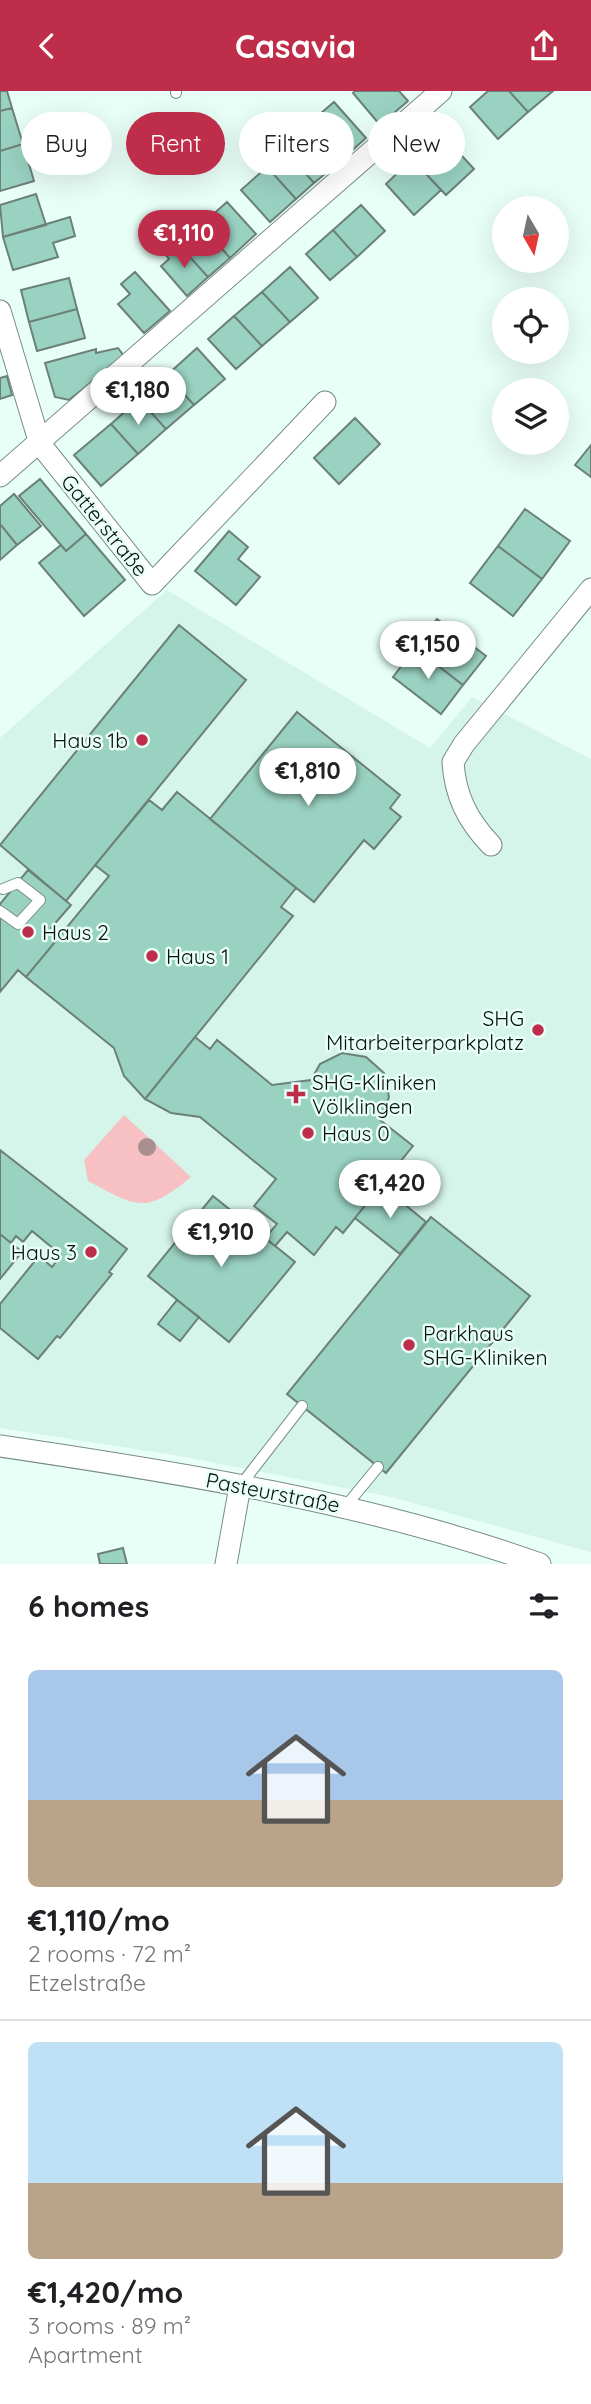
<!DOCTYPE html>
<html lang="en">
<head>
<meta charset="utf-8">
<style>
	body { margin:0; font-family:Quicksand,sans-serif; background:#f6f6f6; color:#202124; height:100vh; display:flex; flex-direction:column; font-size:26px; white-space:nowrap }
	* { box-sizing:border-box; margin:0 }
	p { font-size:23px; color:#757577 }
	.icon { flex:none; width:38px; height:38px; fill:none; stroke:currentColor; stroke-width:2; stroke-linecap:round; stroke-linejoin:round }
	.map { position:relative; height:1473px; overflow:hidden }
	.panel { display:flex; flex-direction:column; background:#fff; flex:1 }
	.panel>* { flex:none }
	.hud { position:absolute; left:21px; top:21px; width:550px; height:63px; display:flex; gap:14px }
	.needle { width:46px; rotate:171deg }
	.tools { position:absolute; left:492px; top:105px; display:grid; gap:14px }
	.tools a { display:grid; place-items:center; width:77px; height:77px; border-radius:50%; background:#fff; box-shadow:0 7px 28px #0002; font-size:35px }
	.price { position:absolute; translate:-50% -60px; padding:0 16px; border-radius:24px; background:#fff; color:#222; font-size:23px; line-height:46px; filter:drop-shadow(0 2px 4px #0008) }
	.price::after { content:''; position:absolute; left:50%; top:42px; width:21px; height:16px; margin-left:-10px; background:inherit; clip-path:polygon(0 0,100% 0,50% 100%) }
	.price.current { background:#be2e4a; color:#fff }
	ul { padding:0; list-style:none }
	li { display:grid; align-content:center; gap:14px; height:371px; padding:0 28px }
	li+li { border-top:2px solid #e0e0e0 }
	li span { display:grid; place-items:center; height:217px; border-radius:10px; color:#555 }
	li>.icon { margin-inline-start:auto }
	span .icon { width:126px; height:126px; fill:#fffc; stroke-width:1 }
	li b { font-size:30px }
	h2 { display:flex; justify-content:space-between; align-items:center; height:84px; padding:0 28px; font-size:30px }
	.pill { padding:0 24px; border-radius:32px; background:#fff; box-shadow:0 7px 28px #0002; font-size:24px; line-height:63px }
	.pill.current { background:#be2e4a; color:#fff }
	header { display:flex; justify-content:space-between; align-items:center; height:91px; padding:0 28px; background:#be2e4a; color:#fff; font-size:32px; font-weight:700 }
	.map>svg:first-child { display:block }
	.built { fill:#d5f4ea }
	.green { fill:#f7c1c4 }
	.building { fill:#9ad2c2; stroke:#6c807a; stroke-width:2 }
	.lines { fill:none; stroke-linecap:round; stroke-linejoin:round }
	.lane-casing { stroke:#788d86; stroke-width:12 }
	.street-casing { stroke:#788d86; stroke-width:23 }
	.lane { stroke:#fff; stroke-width:10 }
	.street { stroke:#fff; stroke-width:21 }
	.tree { fill:#a98f90 }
	.poi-dot { fill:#be2e4a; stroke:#e8fff7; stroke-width:2.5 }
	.labels { text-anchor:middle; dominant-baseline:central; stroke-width:5; stroke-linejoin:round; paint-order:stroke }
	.street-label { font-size:21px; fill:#08100d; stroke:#e8fff7 }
	.poi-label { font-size:21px; fill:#08100d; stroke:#e8fff7; text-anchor:start }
</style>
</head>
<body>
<header><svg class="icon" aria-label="back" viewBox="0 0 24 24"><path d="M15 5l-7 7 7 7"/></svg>Casavia<svg class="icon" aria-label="share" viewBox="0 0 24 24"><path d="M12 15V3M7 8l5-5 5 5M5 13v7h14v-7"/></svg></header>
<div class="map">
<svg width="591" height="1473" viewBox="0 0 591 1473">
	<rect width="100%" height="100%" fill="#e8fff7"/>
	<path class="built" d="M167,499L430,657L472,606L591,668V1461L391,1406L174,1364L0,1337V647Z"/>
	<path class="green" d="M124,1024L191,1086C145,1124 137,1116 88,1090L84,1069Z"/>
	<path class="building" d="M0,0H7L12,17L0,20Z
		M355,0H399L408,10L380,34L353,2Z
		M488,0H509L528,21L498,48L470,16Z
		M509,0H553L528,21Z
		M334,11L366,47L339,71L306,35Z
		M12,17L23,53L0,60V20Z
		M309,39L339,71L314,92L286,60Z
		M441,42L474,78L446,104L412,68Z
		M23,53L34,90L0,100V60Z
		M286,60L314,92L296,108L267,76Z
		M412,68L441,99L414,124L386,93Z
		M267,76L296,108L270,131L241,99Z
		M36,103L46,134L3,146L0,114Z
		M227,111L256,143L230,167L201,134Z
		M361,114L385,140L357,166L333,139Z
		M70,126L75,145L53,152L58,166L13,179L3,146Z
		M201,134L230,167L208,186L178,153Z
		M333,139L357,166L330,189L306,163Z
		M178,153L208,186L187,205L161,175L169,168L166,164Z
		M290,176L318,207L290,231L262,201Z
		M135,181L170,220L144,242L118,213L130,203L121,193Z
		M69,187L77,218L29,231L21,199Z
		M262,201L290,231L262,255L234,225Z
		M77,218L85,247L37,260L29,231Z
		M234,225L262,255L236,278L208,248Z
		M118,257L124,265L69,309L55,306L45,272L96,258V262Z
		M197,257L225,288L194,314L167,284Z
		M167,284L194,314L166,338L139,308Z
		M7,285L12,304L0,308V287Z
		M139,308L166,338L138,363L111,333Z
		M355,327L380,353L339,393L314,367Z
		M111,333L138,363L101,395L74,364Z
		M591,354V386L575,374Z
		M40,388L86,443L66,460L19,405Z
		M14,403L41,435L17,454L0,433V415Z
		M525,418L570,450L542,488L498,455Z
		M0,433L17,454L0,469Z
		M229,440L248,456L238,468L260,486L236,514L195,480Z
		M86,443L125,489L84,525L39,472L61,454L66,460Z
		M498,455L542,488L513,525L470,492Z
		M437,528L486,565L463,594L415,557Z
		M179,534L246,589L66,810L0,754Z
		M415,557L463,594L441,623L393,586Z
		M297,621L400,704L390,717L401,726L374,758L364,749L314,811L210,728Z
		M177,701L296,797L281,816L293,825L145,1008L124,985L114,957L26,886L109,785L95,774L149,709L162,719Z
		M28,779L71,814L51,837L60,845L26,886L18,879L0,901V813Z
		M195,946L210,958L217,949L272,994L311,989L320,973L342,962L366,966L384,982L389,1006L380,1029L413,1055L343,1142L336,1136L314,1164L287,1141L275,1155L265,1147L277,1133L254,1115L276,1088L200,1026L171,1022L145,1008Z
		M0,1059L127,1158L109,1181L112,1183L60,1247L57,1245L38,1268L0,1237V1213L39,1165L52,1176L61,1164L32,1140L23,1151L16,1145L11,1152L0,1143Z
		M381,1094L426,1131L400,1163L355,1127Z
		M213,1105L295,1171L229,1251L148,1185Z
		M431,1126L530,1205L386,1382L287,1303Z
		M0,1143L22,1161L0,1188Z
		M177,1209L199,1226L180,1250L158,1233Z
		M123,1457L127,1473H100L98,1463Z"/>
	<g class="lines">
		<defs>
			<path id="lane" d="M176,0V2
				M0,820L18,833L40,809L18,792L3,798
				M240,1395L302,1315
				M345,1416L378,1376"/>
			<path id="street" d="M0,220L40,353L152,493L325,311
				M0,385L441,0
				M491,754C468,730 455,705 453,671L464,653L591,498
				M0,1355C182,1382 366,1411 540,1473
				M226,1473L240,1395"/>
		</defs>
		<use href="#lane" class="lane-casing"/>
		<use href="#street" class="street-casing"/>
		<use href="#lane" class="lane"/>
		<use href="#street" class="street"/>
	</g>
	<circle class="tree" cx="147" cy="1056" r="9"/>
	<g class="poi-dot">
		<circle cx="142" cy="649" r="7"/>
		<circle cx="28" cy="841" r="7"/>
		<circle cx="152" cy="865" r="7"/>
		<circle cx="538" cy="939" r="7"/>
		<path d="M292.5 992.5h7v7h7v7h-7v7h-7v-7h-7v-7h7z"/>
		<circle cx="308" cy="1042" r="7"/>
		<circle cx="91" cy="1161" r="7"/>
		<circle cx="409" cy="1254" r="7"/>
	</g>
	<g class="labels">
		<g class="street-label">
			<text transform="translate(105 434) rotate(51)">Gatterstraße</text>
			<text transform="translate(273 1401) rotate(11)">Pasteurstraße</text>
		</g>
		<g class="poi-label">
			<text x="128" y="649" text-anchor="end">Haus 1b</text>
			<text x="42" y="841">Haus 2</text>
			<text x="166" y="865">Haus 1</text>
			<text x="524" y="927" text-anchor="end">SHG<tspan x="524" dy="24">Mitarbeiterparkplatz</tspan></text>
			<text x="312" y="991">SHG-Kliniken<tspan x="312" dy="24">Völklingen</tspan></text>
			<text x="322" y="1042">Haus 0</text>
			<text x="77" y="1161" text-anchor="end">Haus 3</text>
			<text x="423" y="1242">Parkhaus<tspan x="423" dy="24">SHG-Kliniken</tspan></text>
		</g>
	</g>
</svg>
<div class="tools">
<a><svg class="needle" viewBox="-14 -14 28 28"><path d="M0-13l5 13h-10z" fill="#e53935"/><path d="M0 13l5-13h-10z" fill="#757577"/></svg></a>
<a><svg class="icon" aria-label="locate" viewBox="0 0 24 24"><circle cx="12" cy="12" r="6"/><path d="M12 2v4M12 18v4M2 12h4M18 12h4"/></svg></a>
<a><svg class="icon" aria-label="layers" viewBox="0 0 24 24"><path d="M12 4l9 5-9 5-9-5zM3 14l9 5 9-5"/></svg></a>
</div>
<b class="price current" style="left:184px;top:179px">€1,110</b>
<b class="price" style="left:138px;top:336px">€1,180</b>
<b class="price" style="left:428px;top:590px">€1,150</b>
<b class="price" style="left:308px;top:717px">€1,810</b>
<b class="price" style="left:390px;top:1129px">€1,420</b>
<b class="price" style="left:221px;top:1178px">€1,910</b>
<div class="hud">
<a class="pill">Buy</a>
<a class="pill current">Rent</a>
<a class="pill">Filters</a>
<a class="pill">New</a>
</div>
</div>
<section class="panel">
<h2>6 homes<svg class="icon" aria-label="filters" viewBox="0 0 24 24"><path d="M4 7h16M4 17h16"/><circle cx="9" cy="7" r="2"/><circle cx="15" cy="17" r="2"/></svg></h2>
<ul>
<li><span style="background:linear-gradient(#a9c7e8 60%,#b9a48a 0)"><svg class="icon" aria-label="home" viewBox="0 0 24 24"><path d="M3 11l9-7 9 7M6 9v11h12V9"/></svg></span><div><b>€1,110/mo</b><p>2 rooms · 72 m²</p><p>Etzelstraße</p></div></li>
<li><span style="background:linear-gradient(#bfe0f5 65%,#b9a48a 0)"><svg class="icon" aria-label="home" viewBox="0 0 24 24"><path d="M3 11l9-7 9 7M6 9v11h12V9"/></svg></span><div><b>€1,420/mo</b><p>3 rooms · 89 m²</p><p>Apartment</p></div></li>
</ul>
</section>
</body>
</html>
